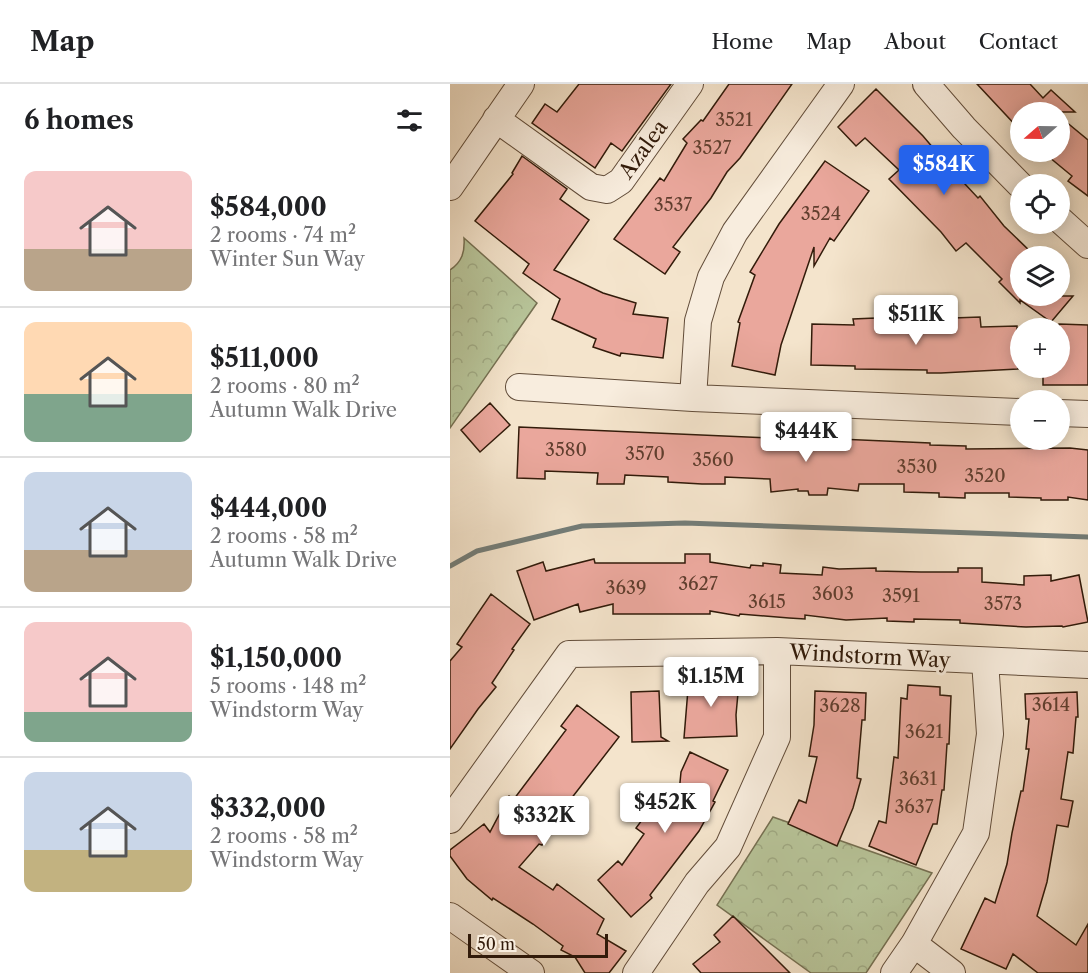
<!DOCTYPE html>
<html lang="en">
<head>
<meta charset="utf-8">
<style>
	body { margin:0; font-family:"Libre Caslon Text",serif; background:#f6f6f6; color:#202124; height:100vh; display:flex; flex-direction:column; font-size:22px; white-space:nowrap }
	* { box-sizing:border-box; margin:0 }
	p { font-size:20px; color:#757577 }
	.icon { flex:none; width:33px; height:33px; fill:none; stroke:currentColor; stroke-width:2; stroke-linecap:round; stroke-linejoin:round }
	.map { position:relative; flex:1; overflow:hidden }
	.panel { display:flex; flex-direction:column; background:#fff; width:450px }
	.panel>* { flex:none }
	.needle { width:39px; rotate:250deg }
	.fabs { position:absolute; left:560px; top:18px; display:grid; gap:12px }
	.fabs a { display:grid; place-items:center; width:60px; height:60px; border-radius:50%; background:#fff; box-shadow:0 3px 15px #0003; font-size:30px }
	.scale { position:absolute; left:18px; bottom:15px; width:140px; box-sizing:border-box; padding-left:6px; border:3px solid #321b0a; border-top:0; font-size:16px; line-height:21px; white-space:nowrap; color:#321b0a; -webkit-text-stroke:4px #f8edde; paint-order:stroke }
	.price { position:absolute; translate:-50% -51px; padding:0 14px; border-radius:6px; background:#fff; color:#222; font-size:20px; line-height:39px; filter:drop-shadow(0 2px 3px #0008) }
	.price::after { content:''; position:absolute; left:50%; top:36px; width:18px; height:14px; margin-left:-9px; background:inherit; clip-path:polygon(0 0,100% 0,50% 100%) }
	.price.on { background:#2563eb; color:#fff }
	ul { padding:0; list-style:none }
	li { display:flex; align-items:center; gap:18px; height:150px; padding:0 24px }
	li+li { border-top:2px solid #e0e0e0 }
	li span { display:grid; place-items:center; flex:none; width:168px; height:120px; border-radius:12px; color:#555 }
	li>.icon { margin-inline-start:auto }
	span .icon { width:72px; height:72px; fill:#fffc; stroke-width:1 }
	li b { font-size:26px }
	h2 { display:flex; justify-content:space-between; align-items:center; height:72px; padding:0 24px; font-size:26px }
	header { display:flex; align-items:center; gap:36px; box-sizing:border-box; height:84px; padding:0 30px; background:#fff; border-bottom:2px solid #e0e0e0 }
	header strong { font-size:28px }
	nav { display:flex; gap:33px; margin-inline-start:auto; font-size:21px }
	main { display:flex; flex:1; min-height:0 }
	.map>svg:first-child { display:block }
	.forest { fill:url(#forest-crowns); stroke:#757052; stroke-width:1.5 }
	.lines { fill:none; stroke-linecap:round; stroke-linejoin:round }
	.stream { stroke:#737c77; stroke-width:5 }
	.building { fill:#eaa79c; stroke:#321b0a; stroke-width:1.5 }
	.minor-casing { stroke:#624d3a; stroke-width:28 }
	.minor { stroke:#f8edde; stroke-width:26 }
	.labels { text-anchor:middle; dominant-baseline:central; stroke-width:6; stroke-linejoin:round; paint-order:stroke }
	.number-label { font-size:18px; fill:#603e2e }
	.street-label { font-size:21px; fill:#321b0a; stroke:#f8edde }
</style>
</head>
<body>
<header>
<strong>Map</strong>
<nav><a>Home</a><a>Map</a><a>About</a><a>Contact</a></nav>
</header>
<main>
<section class="panel">
<h2>6 homes<svg class="icon" aria-label="filters" viewBox="0 0 24 24"><path d="M4 7h16M4 17h16"/><circle cx="9" cy="7" r="2"/><circle cx="15" cy="17" r="2"/></svg></h2>
<ul>
<li><span style="background:linear-gradient(#f6c9c9 65%,#b9a48a 0)"><svg class="icon" aria-label="home" viewBox="0 0 24 24"><path d="M3 11l9-7 9 7M6 9v11h12V9"/></svg></span><div><b>$584,000</b><p>2 rooms · 74 m²</p><p>Winter Sun Way</p></div></li>
<li><span style="background:linear-gradient(#ffd9b3 60%,#7fa58c 0)"><svg class="icon" aria-label="home" viewBox="0 0 24 24"><path d="M3 11l9-7 9 7M6 9v11h12V9"/></svg></span><div><b>$511,000</b><p>2 rooms · 80 m²</p><p>Autumn Walk Drive</p></div></li>
<li><span style="background:linear-gradient(#c9d6e8 65%,#b9a48a 0)"><svg class="icon" aria-label="home" viewBox="0 0 24 24"><path d="M3 11l9-7 9 7M6 9v11h12V9"/></svg></span><div><b>$444,000</b><p>2 rooms · 58 m²</p><p>Autumn Walk Drive</p></div></li>
<li><span style="background:linear-gradient(#f6c9c9 75%,#7fa58c 0)"><svg class="icon" aria-label="home" viewBox="0 0 24 24"><path d="M3 11l9-7 9 7M6 9v11h12V9"/></svg></span><div><b>$1,150,000</b><p>5 rooms · 148 m²</p><p>Windstorm Way</p></div></li>
<li><span style="background:linear-gradient(#c9d6e8 65%,#c2b280 0)"><svg class="icon" aria-label="home" viewBox="0 0 24 24"><path d="M3 11l9-7 9 7M6 9v11h12V9"/></svg></span><div><b>$332,000</b><p>2 rooms · 58 m²</p><p>Windstorm Way</p></div></li>
</ul>
</section>
<div class="map">
<svg width="638" height="889" viewBox="0 0 638 889">
	<defs>
		<pattern id="forest-crowns" width="20" height="18" patternUnits="userSpaceOnUse" patternTransform="scale(1.5)"><rect width="20" height="18" fill="#b8c59a"/><path d="M2 6a3 3 0 1 1 6 0M12 15a3 3 0 1 1 6 0" fill="none" stroke="#9fa983"/></pattern>
	</defs>
	<rect width="100%" height="100%" fill="#f4e4cc"/>
	<filter id="stains"><feTurbulence type="fractalNoise" baseFrequency=".00333" numOctaves="4"/><feColorMatrix values="0 0 0 0 .2 0 0 0 0 .09 0 0 0 0 .02 0 0 0 .5 -.17"/></filter>
	<radialGradient id="worn" r=".72"><stop offset=".6" stop-color="#630" stop-opacity="0"/><stop offset="1" stop-color="#630" stop-opacity=".3"/></radialGradient>
	<path class="forest" d="M14,154L87,219L0,344V186C12,178 15,168 14,154Z
		M323,733L482,789L416,889H361L267,821Z"/>
	<g class="lines">
		<path class="stream" d="M0,482L27,467L132,442L235,439L638,453"/>
	</g>
	<path class="building" d="M129,0H221L172,67L161,59L145,84L82,39L95,20L107,28Z
		M279,0H342L290,74L277,88L261,114L223,163L230,168L215,190L164,155L210,94L214,97L237,59L233,55L251,36L253,37Z
		M527,0H580L593,14L601,6L625,28H570V46Z
		M426,5L473,52L501,85L528,114L530,112L554,142L585,172H570V212H623L601,238L570,216V219L549,198L552,195L516,159L506,167L491,148L439,95L449,86L415,54L406,62L388,43Z
		M609,32L638,56V112L618,97L622,92L593,68H609Z
		M72,72L117,105L110,115L139,136L104,186L153,209L186,219L183,230L218,234L213,274L171,269L170,272L143,263L146,255L102,235L110,215L73,189L79,180L25,137L63,90L62,89Z
		M375,77L419,107L384,157L380,154L364,182V163L331,261L325,291L282,282L290,239L288,238L305,191L300,188L329,140Z
		M530,233L531,243L567,242L568,285L491,289H477V286L405,285V282L361,281L362,240L404,241L403,235L426,234L464,236L463,244L504,247L503,234Z
		M609,240L638,241V301H593V284H609Z
		M40,319L60,341L30,368L11,346Z
		M69,343L318,354L342,352L343,357L389,359V355L480,359V361L516,362V365L620,364L638,366V416L618,413V416H591V414L559,413V409H515V414L489,413V409L454,408V400H409L408,407L378,404L377,411H359L358,407H348V405L321,408L320,395L275,393V400H252L218,398V393L175,391L174,400H147L148,389L95,387V395L67,394Z
		M235,470H260V478L300,484L301,481L313,482V479L331,481L330,489L372,491L373,483L389,485L426,484V487L471,488H508V484H532V498L574,501V492L601,491V497L629,491L638,538L613,543L612,542L576,543L510,539V536L464,535V538L437,537V534L396,536L355,531V535L339,534L290,530L289,532L260,527V530H163V520L130,528L128,520L84,536L67,487L93,478L96,487L144,475L145,479H235Z
		M41,510L80,540L62,565L64,566L42,599L46,603L28,625L0,665V577L12,563L7,560Z
		M239,593L289,598L286,631L287,652L234,654Z
		M458,601L490,603V611L501,612L499,660H497L494,706H492L487,740H483L466,781L419,762L429,737L436,739L444,673L448,674L451,614L457,615Z
		M209,607L211,653L218,657L182,658L181,608Z
		M365,607L416,609L415,636H412L407,694L411,695L403,724L387,762L338,740L349,716L356,719L367,673L359,672L364,641Z
		M627,608L628,633H626L623,669L618,668L611,715L623,717L618,743L607,741L597,798L587,832L626,861L638,840V889H588L563,870L556,885L511,865L535,814L545,819L557,780L562,749L571,707H573L579,665H576L579,635H576L575,610Z
		M127,621L169,653L117,720L115,719L92,761L89,760L69,783L103,806L107,800L154,835L147,850L176,867L159,889H135L125,873L111,866L113,862L83,840L43,814L42,816L17,795L0,772V766L34,740L40,748L59,712L64,715L116,646L111,642Z
		M240,668L278,686L263,717L265,718L249,747L200,811L202,814L181,833L148,796L168,777L172,781L194,750L186,744L212,709H229L231,688Z
		M283,832L340,889H251L243,880L270,858L264,851Z"/>
	<g class="lines">
		<defs>
			<path id="minor" d="M476,0L514,44L570,101
				M46,35L141,103L157,106L171,97L240,0
				M0,103L71,0
				M609,135L638,161
				M69,303L243,314L570,328
				M243,314L248,237L261,193L285,148L391,0
				M609,329L638,330
				M0,736L119,570L327,567L638,581
				M0,832L81,889
				M464,860L502,889
				M186,889L247,799L278,763L327,653V567
				M444,889L464,860L526,749L540,650L535,577"/>
		</defs>
		<use href="#minor" class="minor-casing"/>
		<use href="#minor" class="minor"/>
	</g>
	<g class="labels">
		<g class="number-label">
			<text x="284" y="36">3521</text>
			<text x="262" y="64">3527</text>
			<text x="223" y="121">3537</text>
			<text x="371" y="130">3524</text>
			<text x="116" y="366">3580</text>
			<text x="195" y="370">3570</text>
			<text x="263" y="376">3560</text>
			<text x="467" y="383">3530</text>
			<text x="535" y="392">3520</text>
			<text x="248" y="500">3627</text>
			<text x="176" y="504">3639</text>
			<text x="383" y="510">3603</text>
			<text x="451" y="512">3591</text>
			<text x="317" y="518">3615</text>
			<text x="553" y="520">3573</text>
			<text x="601" y="621">3614</text>
			<text x="390" y="622">3628</text>
			<text x="474" y="648">3621</text>
			<text x="468" y="695">3631</text>
			<text x="464" y="723">3637</text>
		</g>
		<g class="street-label">
			<text transform="translate(193 65) rotate(-54)">Azalea</text>
			<text transform="translate(420 572) rotate(3)">Windstorm Way</text>
		</g>
	</g>
	<rect width="100%" height="100%" filter="url(#stains)"/>
	<rect width="100%" height="100%" fill="url(#worn)"/>
</svg>
<div class="fabs">
<a><svg class="needle" viewBox="-14 -14 28 28"><path d="M0-13l5 13h-10z" fill="#e53935"/><path d="M0 13l5-13h-10z" fill="#757577"/></svg></a>
<a><svg class="icon" aria-label="locate" viewBox="0 0 24 24"><circle cx="12" cy="12" r="6"/><path d="M12 2v4M12 18v4M2 12h4M18 12h4"/></svg></a>
<a><svg class="icon" aria-label="layers" viewBox="0 0 24 24"><path d="M12 4l9 5-9 5-9-5zM3 14l9 5 9-5"/></svg></a>
<a>+</a>
<a>−</a>
</div>
<div class="scale">50 m</div>
<b class="price on" style="left:494px;top:112px">$584K</b>
<b class="price" style="left:466px;top:262px">$511K</b>
<b class="price" style="left:356px;top:379px">$444K</b>
<b class="price" style="left:261px;top:624px">$1.15M</b>
<b class="price" style="left:215px;top:750px">$452K</b>
<b class="price" style="left:94px;top:763px">$332K</b>
</div>
</main>
</body>
</html>
